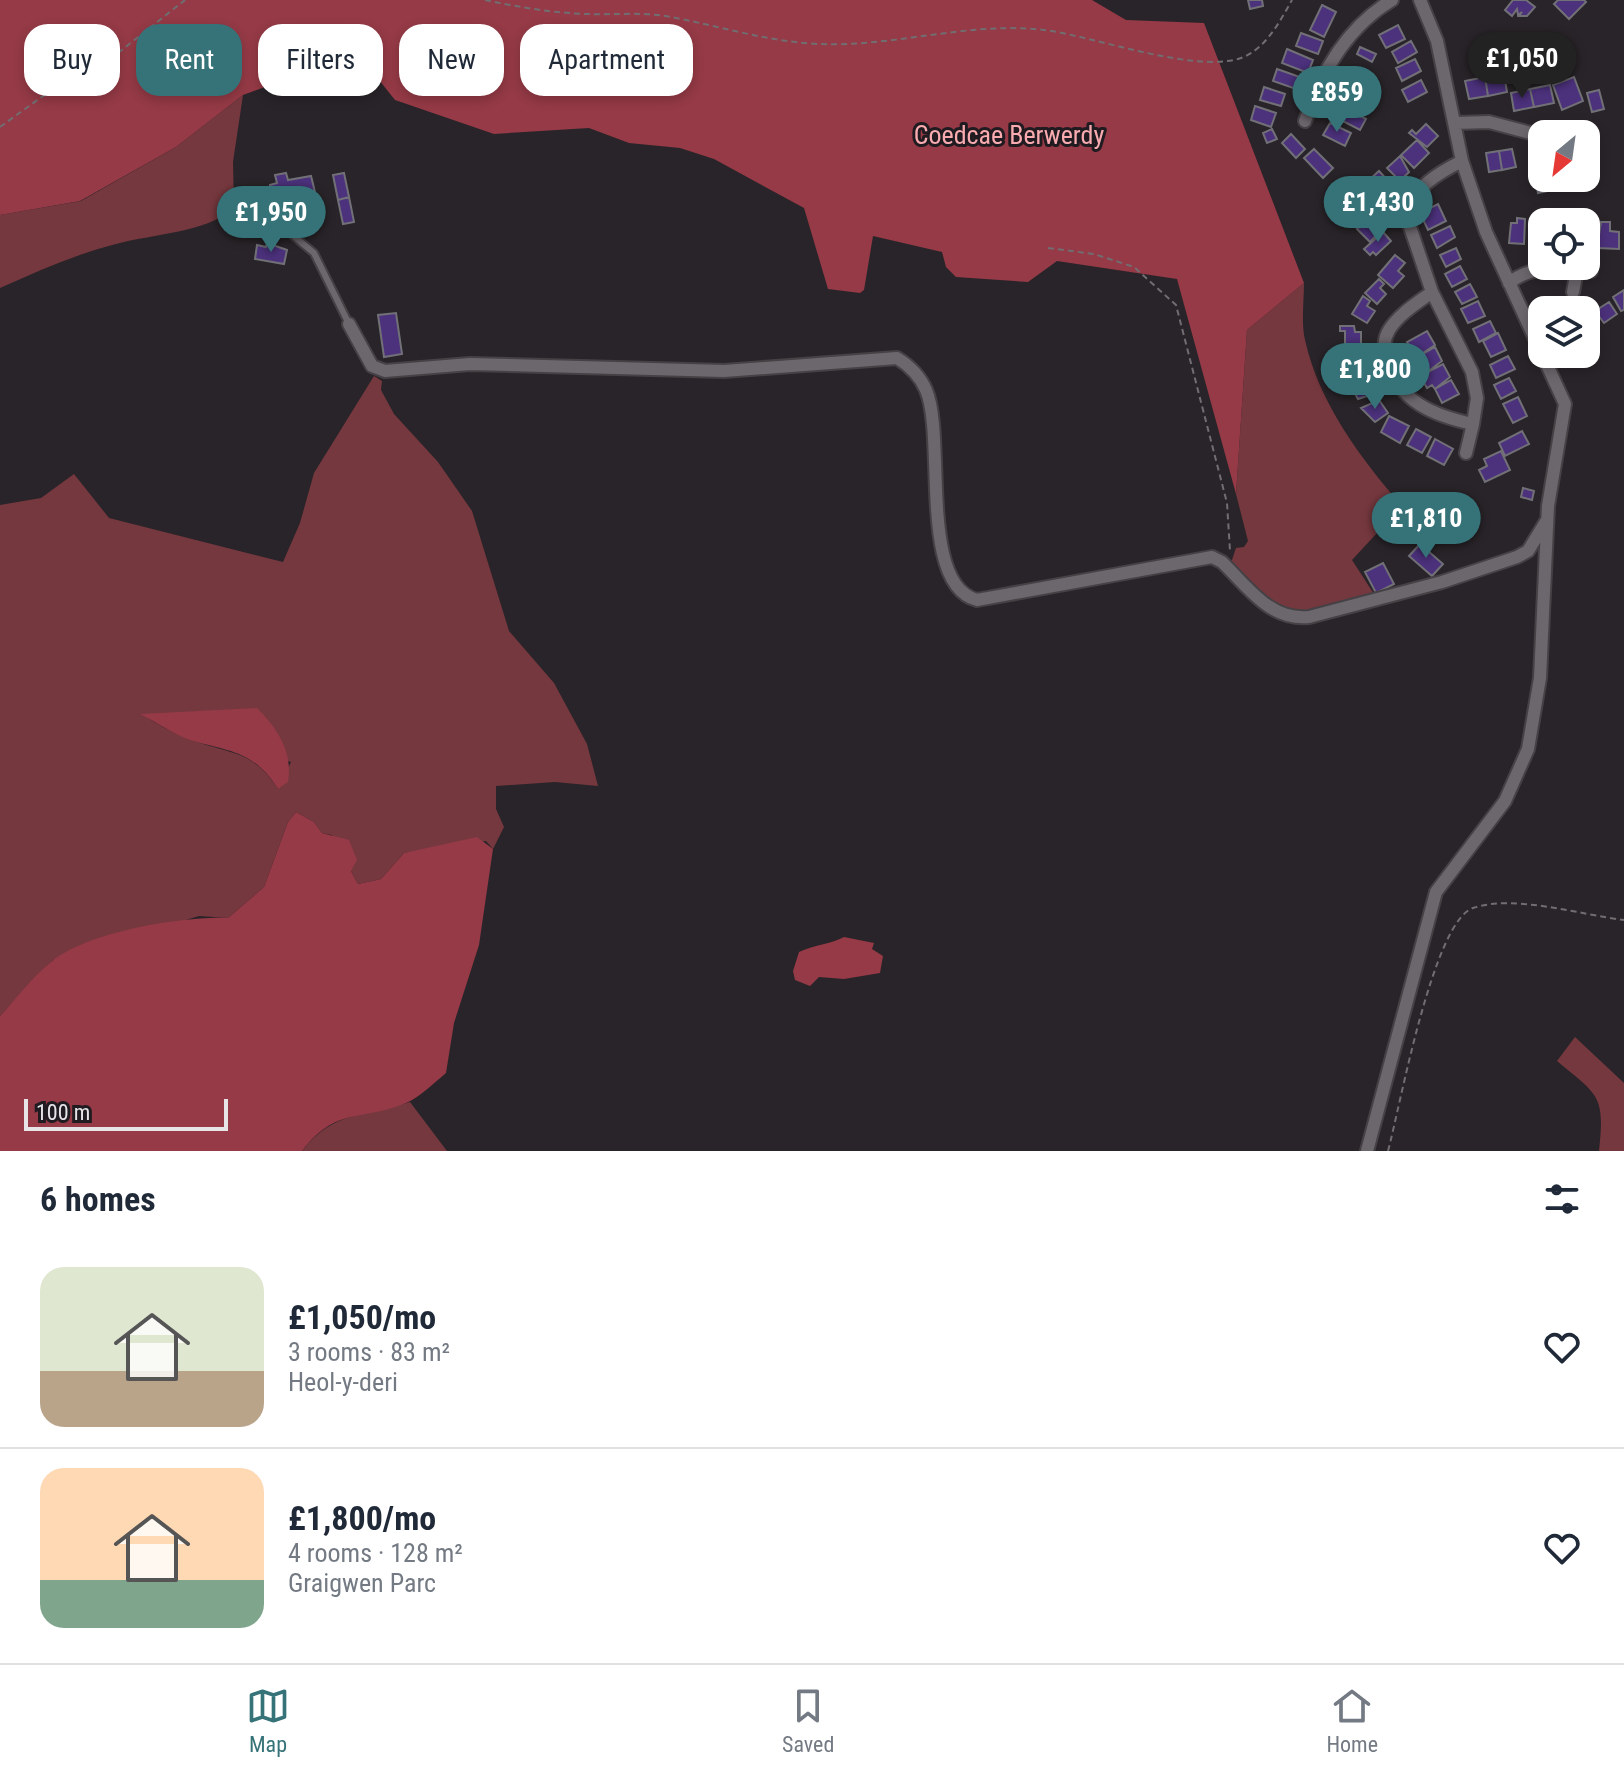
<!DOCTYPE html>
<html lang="en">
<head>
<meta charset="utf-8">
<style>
	body { margin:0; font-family:"Roboto Condensed",sans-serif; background:#f2f2f3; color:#1f2937; height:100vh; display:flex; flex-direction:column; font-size:30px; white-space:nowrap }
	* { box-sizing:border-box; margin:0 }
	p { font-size:26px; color:#747a83 }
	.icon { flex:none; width:44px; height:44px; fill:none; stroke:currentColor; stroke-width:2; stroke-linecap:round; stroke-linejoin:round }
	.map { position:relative; height:1151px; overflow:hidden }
	.details { display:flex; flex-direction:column; background:#fff; flex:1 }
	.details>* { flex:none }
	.banner { position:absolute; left:24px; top:24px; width:800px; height:72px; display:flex; gap:16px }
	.needle { width:52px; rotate:209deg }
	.controls { position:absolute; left:1528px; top:120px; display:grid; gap:16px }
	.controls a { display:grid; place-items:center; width:72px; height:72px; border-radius:16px; background:#fff; box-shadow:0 4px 12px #0003; font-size:40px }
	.scale { position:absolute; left:24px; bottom:20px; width:204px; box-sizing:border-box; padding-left:8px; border:4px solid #e7e4e8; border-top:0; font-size:22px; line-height:28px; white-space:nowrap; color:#e7e4e8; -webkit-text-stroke:6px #1f1b20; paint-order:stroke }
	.price { position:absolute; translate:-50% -68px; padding:0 18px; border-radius:28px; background:#367379; color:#fff; font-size:26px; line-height:52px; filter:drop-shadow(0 2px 4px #0008) }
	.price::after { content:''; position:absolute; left:50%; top:48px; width:24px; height:18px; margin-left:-12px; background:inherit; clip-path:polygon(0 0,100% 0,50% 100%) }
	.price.selected { background:#222; color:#fff }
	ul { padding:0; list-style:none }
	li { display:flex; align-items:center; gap:24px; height:200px; padding:0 40px }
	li+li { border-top:2px solid #e0e1e3 }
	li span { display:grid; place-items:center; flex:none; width:224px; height:160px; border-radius:24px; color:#555 }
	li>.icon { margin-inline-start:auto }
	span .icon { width:96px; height:96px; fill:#fffc; stroke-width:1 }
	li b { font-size:34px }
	h2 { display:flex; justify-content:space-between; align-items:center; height:96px; padding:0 40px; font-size:34px }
	.pill { padding:0 28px; border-radius:24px; background:#fff; box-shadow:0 4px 12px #0003; font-size:28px; line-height:72px }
	.pill.selected { background:#367379; color:#fff }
	.tabs { display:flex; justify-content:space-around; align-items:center; height:112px; border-top:2px solid #e0e1e3; background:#fff; font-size:22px; color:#747a83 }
	.tabs a { display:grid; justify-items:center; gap:4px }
	.tabs .selected { color:#367379 }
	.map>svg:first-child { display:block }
	.green { fill:#75383e; fill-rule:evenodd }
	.forest { fill:#953a46 }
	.building { fill:#4c317c; stroke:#717077; stroke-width:2 }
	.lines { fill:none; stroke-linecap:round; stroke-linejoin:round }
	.lane-casing { stroke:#454145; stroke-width:10 }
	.street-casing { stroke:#454145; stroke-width:16 }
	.path { stroke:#716d71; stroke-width:2; stroke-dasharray:6 4; stroke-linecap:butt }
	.lane { stroke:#6c676d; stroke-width:6 }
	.street { stroke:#6c676d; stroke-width:12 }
	.labels { text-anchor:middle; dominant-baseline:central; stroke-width:6; stroke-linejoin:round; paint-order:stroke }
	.park-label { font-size:26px; fill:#f9abb0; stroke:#1f1b20 }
</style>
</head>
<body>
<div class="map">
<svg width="1624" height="1151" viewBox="0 0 1624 1151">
	<rect width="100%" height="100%" fill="#292429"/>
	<path class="green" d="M243,95L233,162L234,209C203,233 153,234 116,244C76,254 38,271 0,288V215L81,201L176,147Z
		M1304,283C1304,301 1301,323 1305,340C1319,403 1361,459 1402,506L1352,560L1374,594C1289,617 1295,627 1231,563L1236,548L1244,547L1248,541L1236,494L1247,330Z
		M374,376L382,381L381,390L394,414L438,462L472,511L509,631L554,683L587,744L598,786L555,782L496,786V809L504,827L493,849L486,841L404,853L381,879L358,884L332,835L322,833L314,822L296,812L288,822L264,887L228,918L199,916L53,960L0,1016V505L41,498L74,474L109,518L283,562L300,523L314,473ZM142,714L291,762L278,789C251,747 227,755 187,738C171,732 155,723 142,714Z
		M1575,1037L1624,1083V1151H1599C1605,1095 1599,1096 1557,1061Z
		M410,1102L447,1151H302C334,1110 364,1117 410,1102Z"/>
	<path class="forest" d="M0,0H1092L1126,20L1204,23L1304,283L1247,330L1236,494L1177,279L1057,261L1028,282L956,277L946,267L942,252L873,236L864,290L860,293L828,289L804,208L714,159L680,148L629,143L589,128L494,134L395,100L375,75L342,69L311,76L303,73L243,95L176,147L80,201L0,215Z
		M257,708C278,729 293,752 288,782L278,789C253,750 230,752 190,740C173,734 156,722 140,714Z
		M296,812L314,822L322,833L349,840L357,860L351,871L358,884L381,879L404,853L477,837L493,849L479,945L454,1023L446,1073C434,1083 420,1097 406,1103C360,1122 337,1106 302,1151H0V1016C17,998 32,977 51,962C87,932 182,916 228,918L264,887L288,822Z
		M844,937L874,943L872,949L883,956L880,973L844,979L819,977L810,986L795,980L793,971L799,952C813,945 832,944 844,937Z"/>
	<path class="building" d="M1248,0H1262L1263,6L1250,9Z
		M1513,0H1526L1535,7L1527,16H1519L1522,12L1518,15L1517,9L1512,16L1505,10Z
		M1558,0H1584L1586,2L1569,19L1554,4Z
		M1322,5L1336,12L1324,37L1310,30Z
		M1398,25L1405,39L1386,48L1379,35Z
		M1301,33L1323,41L1318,54L1296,46Z
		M1497,38L1499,47L1485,49L1483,41Z
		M1411,41L1417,52L1398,63L1392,52Z
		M1360,47L1376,54L1372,62L1357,54Z
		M1287,49L1313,60L1308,73L1282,63Z
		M1415,59L1421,71L1402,81L1396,68Z
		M1277,69L1300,77L1296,89L1273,81Z
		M1355,71L1372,80L1359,104L1342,96Z
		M1504,74L1507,92L1488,96L1485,77Z
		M1485,77L1488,96L1469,99L1465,81Z
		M1574,77L1583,101L1562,110L1553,85Z
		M1421,80L1427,92L1408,102L1402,90Z
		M1550,85L1554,103L1534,107L1530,89Z
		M1264,87L1285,94L1281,106L1260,100Z
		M1530,89L1534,107L1514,111L1511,93Z
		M1599,90L1604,109L1592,112L1587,93Z
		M1255,106L1276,113L1271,127L1251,120Z
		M1345,108L1366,119L1360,130L1339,119Z
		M1330,123L1351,133L1345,146L1323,135Z
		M1426,124L1438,136L1427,147L1409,133L1412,130L1416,134Z
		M1272,129L1277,139L1267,143L1263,133Z
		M1291,134L1305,149L1296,158L1282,143Z
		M1417,140L1429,153L1414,168L1401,155Z
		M1314,149L1333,168L1323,178L1304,158Z
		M1512,149L1516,167L1502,170L1499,151Z
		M1499,151L1502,170L1489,172L1486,153Z
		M1400,156L1409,172L1400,181L1387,168Z
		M1542,166V178H1550V182H1546L1548,191L1538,193L1533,167Z
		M1379,171L1389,182L1379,191L1369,180Z
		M286,173L288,180L311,176L315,192L273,201L270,185L277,183L275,175Z
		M344,173L349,197L338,200L333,175Z
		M1347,193L1356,202L1343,214L1335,204Z
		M349,197L354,222L343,224L338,200Z
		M265,200L266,214L253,215L252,201Z
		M1438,204L1446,221L1428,230L1420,213Z
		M1358,205L1367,214L1357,228L1346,216Z
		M1370,218L1381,230L1370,242L1357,229Z
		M1517,218L1525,219L1524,244L1509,243L1511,223H1517Z
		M1537,222H1545L1542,249L1531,248Z
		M1601,222H1610V231L1619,232V249L1597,248Z
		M1586,225L1589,226V233L1594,234L1593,252L1586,251Z
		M1450,226L1455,237L1437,248L1431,235Z
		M1383,232L1391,241L1376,255L1373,252L1370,255L1364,249Z
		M267,243L287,250L284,264L255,259L257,245L266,247Z
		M1456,248L1461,259L1446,267L1440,255Z
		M1395,255L1405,263L1398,271L1404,276L1393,288L1378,275Z
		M1460,266L1467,279L1452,287L1445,274Z
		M1379,279L1384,284L1380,288L1386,294L1377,304L1365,293Z
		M1470,284L1477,297L1462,304L1455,292Z
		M1624,290V310L1621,311L1613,297Z
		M1363,296L1370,301L1367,306L1375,311L1367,323L1352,314Z
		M1539,300L1558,301V310H1542V320L1538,319Z
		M1478,301L1485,316L1468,323L1461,309Z
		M1609,302L1617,314L1604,323L1595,311Z
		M396,313L402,354L384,357L378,315Z
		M1593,318L1599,334L1586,339V321Z
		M1490,321L1496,333L1479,342L1473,329Z
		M1340,326H1354L1355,332H1361V346H1345V331H1340Z
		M1427,331L1435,345L1417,357L1407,342Z
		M1498,333L1506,350L1491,357L1483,341Z
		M1435,347L1442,361L1426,373L1414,359Z
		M1362,350L1364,372L1347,374L1346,359L1340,360V352Z
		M1508,356L1515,369L1496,378L1490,365Z
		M1443,364L1450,377L1435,389L1432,385L1427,388L1420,376Z
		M1509,378L1516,391L1501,399L1494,385Z
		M1359,379L1361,382L1368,379L1373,394L1358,399L1349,383Z
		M1451,380L1459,394L1442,403L1435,389Z
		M1518,397L1527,416L1513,423L1503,404Z
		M1379,400L1388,413L1375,422L1361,408Z
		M1389,416L1409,426L1400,443L1381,432Z
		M1416,429L1431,437L1422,453L1407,445Z
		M1522,431L1529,444L1505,456L1499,443Z
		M1435,439L1453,449L1444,465L1427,456Z
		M1501,451L1510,470L1485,482L1479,470L1487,466L1484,459Z
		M1523,488L1534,491L1532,500L1521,497Z
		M1420,544L1443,564L1432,576L1409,556Z
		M1383,563L1394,584L1376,593L1365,572Z"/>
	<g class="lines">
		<defs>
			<path id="lane" d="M290,233L314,253L349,324"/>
			<path id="street" d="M1305,121C1321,72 1347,27 1392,0
				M1455,123L1489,122L1542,136
				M1386,200L1407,207
				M1509,283C1533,264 1562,268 1591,271
				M1432,292C1417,303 1399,314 1389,330C1383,340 1384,349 1387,360C1398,402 1435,416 1473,424L1477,398L1472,372L1432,292L1406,215C1412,188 1440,172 1462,161
				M1573,292L1577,270
				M349,324L372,366L385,371L470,364L724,371L897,358C910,366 920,376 926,390C946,436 918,585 977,600L1212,557L1222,562C1248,587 1270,621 1309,617L1442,582L1517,557L1528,551L1547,520
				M1466,453L1473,424
				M1367,1151L1436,892L1505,801L1528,749L1540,678L1548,506L1565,404L1486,232L1462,161L1437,41L1420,0"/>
		</defs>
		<use href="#lane" class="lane-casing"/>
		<use href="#street" class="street-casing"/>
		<path class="path" d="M485,0C518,7 553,13 587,14C612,15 640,12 665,16C717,25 767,42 820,44C895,47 970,21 1044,30C1094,36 1194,74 1241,58C1266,49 1280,21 1292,0
			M0,127L43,96L94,72L185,0
			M1048,248L1094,254L1134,267L1176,305L1227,503L1230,551
			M1388,1151C1400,1107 1433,922 1473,908C1514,894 1582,915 1624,920"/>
		<use href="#lane" class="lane"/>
		<use href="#street" class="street"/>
	</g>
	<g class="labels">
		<g class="park-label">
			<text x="1009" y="135">Coedcae Berwerdy</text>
		</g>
	</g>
</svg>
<div class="controls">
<a><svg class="needle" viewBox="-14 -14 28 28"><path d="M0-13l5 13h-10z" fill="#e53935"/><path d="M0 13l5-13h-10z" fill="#747a83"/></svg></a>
<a><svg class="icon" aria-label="locate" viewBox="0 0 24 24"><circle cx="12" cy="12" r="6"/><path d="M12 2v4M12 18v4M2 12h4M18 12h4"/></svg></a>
<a><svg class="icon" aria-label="layers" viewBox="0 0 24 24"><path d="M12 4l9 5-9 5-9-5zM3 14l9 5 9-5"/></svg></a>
</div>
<div class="scale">100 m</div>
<b class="price selected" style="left:1522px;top:100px">£1,050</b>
<b class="price" style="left:1337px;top:134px">£859</b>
<b class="price" style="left:1378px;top:244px">£1,430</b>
<b class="price" style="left:271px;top:254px">£1,950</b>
<b class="price" style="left:1375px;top:411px">£1,800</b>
<b class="price" style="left:1426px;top:560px">£1,810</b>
<div class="banner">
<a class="pill">Buy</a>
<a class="pill selected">Rent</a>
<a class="pill">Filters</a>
<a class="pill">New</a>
<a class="pill">Apartment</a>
</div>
</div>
<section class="details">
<h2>6 homes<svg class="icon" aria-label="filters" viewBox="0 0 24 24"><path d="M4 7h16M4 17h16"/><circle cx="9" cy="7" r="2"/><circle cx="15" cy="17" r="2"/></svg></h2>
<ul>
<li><span style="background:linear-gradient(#dfe7d0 65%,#b9a48a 0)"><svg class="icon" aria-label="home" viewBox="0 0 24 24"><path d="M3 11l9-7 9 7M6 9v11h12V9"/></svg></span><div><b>£1,050/mo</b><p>3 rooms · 83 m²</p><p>Heol-y-deri</p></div><svg class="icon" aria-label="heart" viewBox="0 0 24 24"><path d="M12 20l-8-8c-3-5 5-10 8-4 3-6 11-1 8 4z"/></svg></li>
<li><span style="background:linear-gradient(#ffd9b3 70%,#7fa58c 0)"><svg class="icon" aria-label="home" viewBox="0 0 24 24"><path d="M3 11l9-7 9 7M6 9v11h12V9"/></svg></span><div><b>£1,800/mo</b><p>4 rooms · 128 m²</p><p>Graigwen Parc</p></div><svg class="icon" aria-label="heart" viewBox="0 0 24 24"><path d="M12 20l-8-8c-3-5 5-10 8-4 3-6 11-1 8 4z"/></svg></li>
</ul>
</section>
<nav class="tabs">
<a class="selected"><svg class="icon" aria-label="map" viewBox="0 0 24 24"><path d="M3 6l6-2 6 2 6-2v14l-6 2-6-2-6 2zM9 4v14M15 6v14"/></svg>Map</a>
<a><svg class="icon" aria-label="saved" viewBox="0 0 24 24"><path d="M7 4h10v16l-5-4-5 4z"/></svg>Saved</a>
<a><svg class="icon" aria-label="home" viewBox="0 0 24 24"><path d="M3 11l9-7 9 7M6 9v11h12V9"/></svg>Home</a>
</nav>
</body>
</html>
